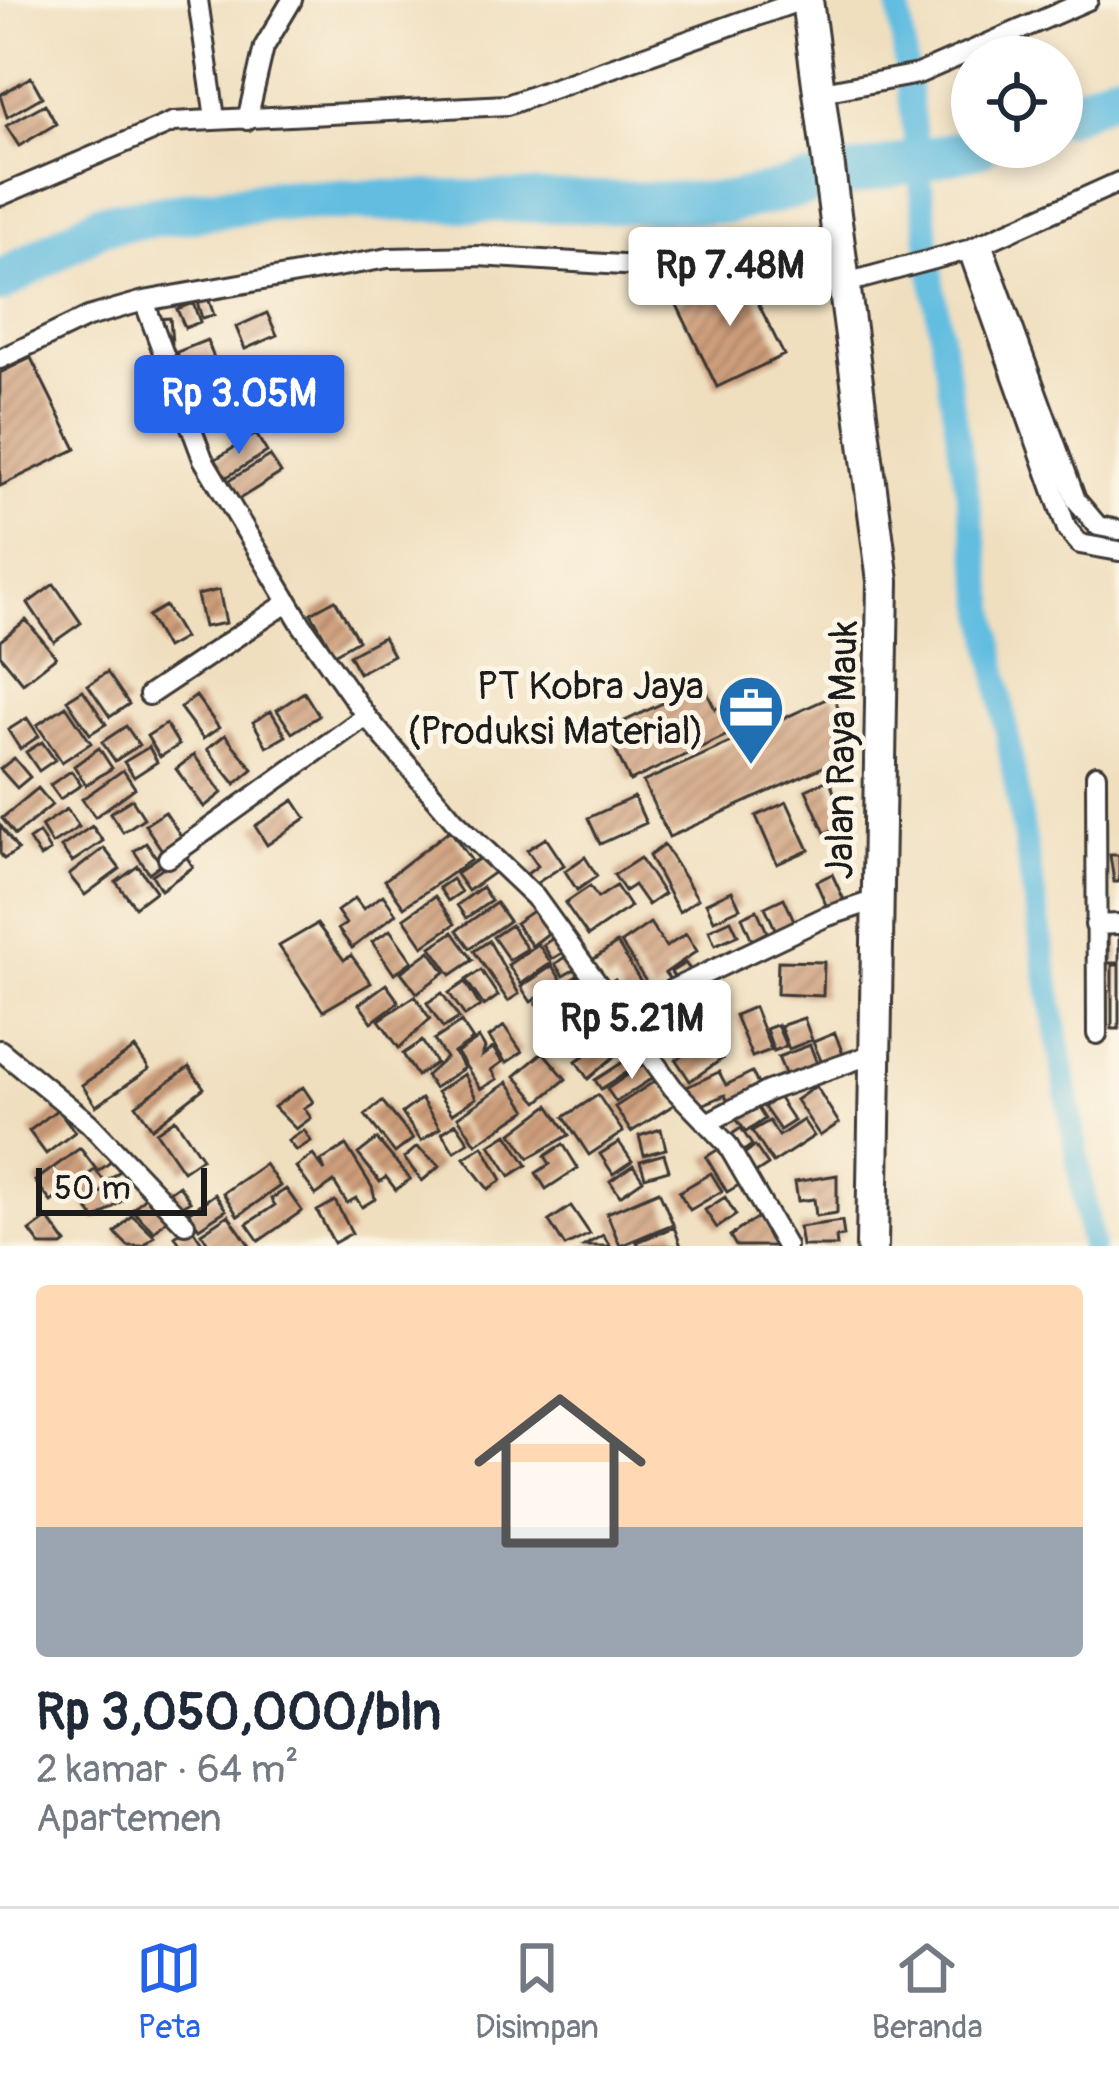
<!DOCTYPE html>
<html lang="id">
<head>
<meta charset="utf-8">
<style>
	body { margin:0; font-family:Pangolin,sans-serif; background:#f6f6f7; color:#1f2937; height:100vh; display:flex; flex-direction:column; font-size:45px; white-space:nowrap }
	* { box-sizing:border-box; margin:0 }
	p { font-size:39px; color:#747a83 }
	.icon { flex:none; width:66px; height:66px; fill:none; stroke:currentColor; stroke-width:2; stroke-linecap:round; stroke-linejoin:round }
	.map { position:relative; height:1246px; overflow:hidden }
	.sheet { display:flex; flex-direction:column; background:#fff; flex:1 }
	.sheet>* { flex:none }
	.controls { position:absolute; left:951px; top:36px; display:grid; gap:24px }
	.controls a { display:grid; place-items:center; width:132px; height:132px; border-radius:50%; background:#fff; box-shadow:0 6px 18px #0003; font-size:60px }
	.scale { position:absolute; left:36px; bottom:30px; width:171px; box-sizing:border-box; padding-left:12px; border:6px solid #1c1c1c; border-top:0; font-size:33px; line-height:42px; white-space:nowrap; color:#1c1c1c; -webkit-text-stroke:9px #fcf5e5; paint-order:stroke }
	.price { position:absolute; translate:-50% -102px; padding:0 27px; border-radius:12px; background:#fff; color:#222; font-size:39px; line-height:78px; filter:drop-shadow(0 3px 6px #0008) }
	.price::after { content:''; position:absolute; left:50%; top:72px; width:36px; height:27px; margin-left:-18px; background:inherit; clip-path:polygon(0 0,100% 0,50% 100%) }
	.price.selected { background:#2563eb; color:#fff }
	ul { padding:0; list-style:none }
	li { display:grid; align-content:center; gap:24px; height:636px; padding:0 36px }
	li+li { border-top:3px solid #e0e1e3 }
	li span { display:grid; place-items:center; height:372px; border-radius:12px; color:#555 }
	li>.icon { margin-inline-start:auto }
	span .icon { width:216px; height:216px; fill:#fffc; stroke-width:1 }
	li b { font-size:51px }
	.tab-bar { display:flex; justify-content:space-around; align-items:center; height:168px; border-top:3px solid #e0e1e3; background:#fff; font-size:33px; color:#747a83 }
	.tab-bar a { display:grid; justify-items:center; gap:6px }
	.tab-bar .selected { color:#2563eb }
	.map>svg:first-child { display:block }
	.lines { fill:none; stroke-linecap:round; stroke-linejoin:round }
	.canal { stroke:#62bde0; stroke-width:24 }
	.river { stroke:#62bde0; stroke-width:42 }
	.building { fill:url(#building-hatch) }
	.minor-casing { stroke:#3c3934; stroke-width:24 }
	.primary-casing { stroke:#3c3934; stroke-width:36 }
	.minor { stroke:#fff; stroke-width:18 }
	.primary { stroke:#fff; stroke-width:30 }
	.labels { text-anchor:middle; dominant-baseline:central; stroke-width:10; stroke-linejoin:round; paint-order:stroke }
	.poi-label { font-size:39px; fill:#1c1c1c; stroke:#fcf5e5; text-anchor:end }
	.street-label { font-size:39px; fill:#1c1c1c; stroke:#fcf5e5 }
</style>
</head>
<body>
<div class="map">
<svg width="1119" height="1246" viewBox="0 0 1119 1246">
	<defs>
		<pattern id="building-hatch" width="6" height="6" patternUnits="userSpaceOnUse" patternTransform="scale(3)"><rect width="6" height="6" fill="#cf9f7c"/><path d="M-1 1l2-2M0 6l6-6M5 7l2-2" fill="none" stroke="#a78165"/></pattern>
	</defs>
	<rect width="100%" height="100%" fill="#fcf5e5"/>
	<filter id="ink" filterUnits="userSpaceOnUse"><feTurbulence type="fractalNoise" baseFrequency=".00833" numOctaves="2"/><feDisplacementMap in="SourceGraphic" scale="24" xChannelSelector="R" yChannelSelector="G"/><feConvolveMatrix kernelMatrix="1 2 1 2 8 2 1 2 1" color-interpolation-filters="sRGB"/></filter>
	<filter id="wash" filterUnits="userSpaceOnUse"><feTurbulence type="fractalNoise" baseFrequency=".004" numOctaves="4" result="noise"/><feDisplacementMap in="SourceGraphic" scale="48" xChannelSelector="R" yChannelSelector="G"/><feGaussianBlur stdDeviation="2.7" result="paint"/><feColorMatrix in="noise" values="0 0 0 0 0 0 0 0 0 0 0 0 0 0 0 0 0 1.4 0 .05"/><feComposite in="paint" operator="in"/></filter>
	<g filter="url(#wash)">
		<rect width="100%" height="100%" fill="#f0dfbf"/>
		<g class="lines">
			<path class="canal" d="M898,0L935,298L1092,1246"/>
			<path class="river" d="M1062,115L1119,90
				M0,282L101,224L274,200L728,203L978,147"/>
		</g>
		<g id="blocks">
			<path class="building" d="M31,77L42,97L7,117L0,95Z
				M45,104L56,124L19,146L6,126Z
				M742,271L784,355L717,387L676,303Z
				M208,298L214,315L202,318L197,302Z
				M193,303L200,322L185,328L177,309Z
				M267,313L277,335L245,349L236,327Z
				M170,318L172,343L159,344L156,319Z
				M207,340L218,369L188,381L177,352Z
				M31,358L76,449L0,486V373Z
				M201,389L208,414L191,420L183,394Z
				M256,434L267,452L222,480L211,462Z
				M270,456L281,473L236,501L225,483Z
				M54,584L81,623L54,642L28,603Z
				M219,590L226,623L204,627L197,595Z
				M335,600L358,640L334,654L311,613Z
				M165,606L184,638L166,648L148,616Z
				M26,620L56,657L23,683L0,655V641Z
				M383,637L393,655L359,673L349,655Z
				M107,672L129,704L110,717L88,685Z
				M703,684L715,709L734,700L746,726L630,781L606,730Z
				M83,690L106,724L90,734L67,700Z
				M304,692L319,716L292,733L277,710Z
				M196,696L219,728L203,739L180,708Z
				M833,696L858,751L669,837L643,782Z
				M66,706L91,743L62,762L37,725Z
				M271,711L286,736L267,747L253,722Z
				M27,718L39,736L20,749L8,730Z
				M166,724L179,745L160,757L147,736Z
				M126,726L139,745L115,761L102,742Z
				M225,735L253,769L235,784L207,749Z
				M42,742L55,760L39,771L26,752Z
				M149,747L157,762L134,777L124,762Z
				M99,748L112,768L86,785L74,766Z
				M194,755L222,793L204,807L176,769Z
				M14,758L30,777L17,788L0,769Z
				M123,770L135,788L95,817L82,799Z
				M71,771L81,785L60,799L50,785Z
				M830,779L843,825L825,833L806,790Z
				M38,788L52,805L15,835L2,818Z
				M634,797L646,823L600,844L588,818Z
				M132,799L144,818L123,832L110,813Z
				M294,800L306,818L267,845L255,826Z
				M787,802L809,850L777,864L756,816Z
				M67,809L79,827L52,844L41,826Z
				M165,812L183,839L164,853L145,825Z
				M0,825L18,850L4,859L0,853Z
				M92,826L103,841L72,862L61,847Z
				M450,830L471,860L404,907L385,880Z
				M39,833L50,851L40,857L29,840Z
				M546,838L564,865L534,885L527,874L538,866L527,850Z
				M146,843L161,864L149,873L134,851Z
				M664,845L698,899L679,912L649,856Z
				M104,848L120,869L85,895L69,875Z
				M184,853L193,867L161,890L152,875Z
				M1110,855H1119V882H1114Z
				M483,856L495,872L468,891L456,874Z
				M585,857L597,876L577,890L565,871Z
				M640,858L664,894L648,905L634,885L625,891L614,875Z
				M138,866L156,891L135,907L116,882Z
				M832,874L844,900L827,907L816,882Z
				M452,879L461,892L448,901L439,888Z
				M590,886L598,898L616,886L630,907L588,936L565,903Z
				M482,887L491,901L466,918L457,905Z
				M732,891L740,908L714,920L706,903Z
				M383,895L396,914L352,948L338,929L346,924L337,911L355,898L363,909Z
				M435,896L455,924L423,946L404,918Z
				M784,898L796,925L777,933L765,907Z
				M496,903L509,921L470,948L457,930Z
				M534,910L550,932L532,946L515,923Z
				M757,910L767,932L752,940L742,917Z
				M731,920L738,935L715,945L709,930Z
				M650,923L666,947L686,934L697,951L665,973L672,982L654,994L621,943Z
				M317,924L344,960L351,955L371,983L323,1011L279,946Z
				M511,925L527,949L509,960L493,937Z
				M390,930L412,961L394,974L372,942Z
				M453,932L473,960L451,975L431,947Z
				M1108,932L1119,933V963H1108Z
				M553,938L562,953L552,959L543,945Z
				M489,941L519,994L508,1001L474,951Z
				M617,943L652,1000L631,1014L615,979L607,984L591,961Z
				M538,944L551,963L521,984L508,965Z
				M430,951L445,972L417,993L401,972Z
				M566,956L575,969L563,976L555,964Z
				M778,961L824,962L823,996L777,994Z
				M685,963L692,972L677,982L671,972Z
				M1112,965H1119V1029H1112Z
				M552,966L562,981L531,1002L521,987Z
				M481,970L498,996L484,1006L466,980Z
				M577,976L588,993L546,1020L536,1003Z
				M465,982L480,1006L465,1016L449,993Z
				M386,984L399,1002L372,1022L359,1004Z
				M687,984L700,1003L661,1029L649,1010Z
				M442,993L459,1018L443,1028L427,1003Z
				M596,993L607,1010L595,1018L584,1001Z
				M415,996L430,1019L399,1048L379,1020Z
				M580,1006L608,1037L581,1054L570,1038L561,1044L549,1027Z
				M754,1007L771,1050L752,1057L735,1015Z
				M612,1011L622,1025L611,1032L601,1018Z
				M691,1011L707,1034L677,1054L661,1031Z
				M804,1018L812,1040L789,1049L780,1026Z
				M461,1022L473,1040L454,1053L464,1068L434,1088L426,1076L446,1058L434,1040Z
				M777,1025L786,1046L774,1051L766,1029Z
				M504,1026L522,1052L506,1063L489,1037Z
				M622,1030L630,1043L588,1079L576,1061Z
				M835,1033L844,1057L823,1065L813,1042Z
				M479,1038L485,1048L482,1056L493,1048L502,1062L491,1070L497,1079L481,1089L457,1053Z
				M708,1038L722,1059L690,1081L676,1060Z
				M422,1041L436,1063L417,1076L403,1054Z
				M810,1045L818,1066L787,1078L778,1057Z
				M135,1048L149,1069L96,1106L82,1085Z
				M543,1052L566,1079L538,1102L515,1076Z
				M631,1057L637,1066L601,1089L595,1080Z
				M648,1061L657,1075L616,1102L607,1089Z
				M189,1067L204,1088L152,1128L136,1105Z
				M719,1072L726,1085L752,1072L760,1088L729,1104L725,1095L697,1107L687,1087Z
				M464,1074L476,1098L452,1114L437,1092Z
				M658,1079L675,1104L631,1132L615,1107Z
				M508,1082L527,1110L476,1144L458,1117Z
				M816,1086L839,1123L820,1136L796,1100Z
				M303,1087L313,1102L304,1108L311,1118L296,1129L274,1107Z
				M598,1095L623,1132L589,1155L564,1117Z
				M778,1097L794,1121L780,1130L764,1107Z
				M421,1099L440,1128L421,1141L402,1113Z
				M382,1101L413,1139L395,1153L365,1115Z
				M754,1102L765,1119L746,1132L734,1116Z
				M549,1105L569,1135L529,1158L512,1133Z
				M58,1109L75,1132L46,1154L29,1131Z
				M175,1119L202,1158L183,1171L156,1132Z
				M803,1120L814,1136L773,1163L752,1131L769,1121L779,1136Z
				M456,1123L469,1142L454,1152L442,1133Z
				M741,1128L752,1145L738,1155L726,1138Z
				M661,1129L666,1149L644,1155L639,1136Z
				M304,1130L311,1141L296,1151L288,1141Z
				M507,1134L527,1165L510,1176L490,1145Z
				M377,1139L410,1179L396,1190L386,1177L380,1182L358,1154Z
				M619,1142L632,1161L613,1174L600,1154Z
				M563,1144L578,1168L546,1189L536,1173L550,1164L545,1156Z
				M346,1145L372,1187L375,1199L362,1207L356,1198L347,1203L334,1182L316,1195L296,1167L313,1155L325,1171L321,1161Z
				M483,1146L502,1180L488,1189L464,1158Z
				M755,1146L768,1165L753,1175L741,1156Z
				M417,1147L440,1166L422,1181L404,1158Z
				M722,1147L744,1182L727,1192L706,1157Z
				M80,1148L96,1169L51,1202L35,1181Z
				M664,1154L669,1170L645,1177L640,1161Z
				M112,1161L120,1171L105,1182L97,1172Z
				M265,1164L280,1186L238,1216L223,1193Z
				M633,1165L643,1180L620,1196L610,1181Z
				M711,1173L722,1191L690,1210L679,1192Z
				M837,1175V1213L816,1216L814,1199L798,1201L795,1182Z
				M91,1182L99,1194L112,1184L124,1199L96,1220L76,1193Z
				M179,1185L190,1201L178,1208L168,1193Z
				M286,1189L302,1211L259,1241L247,1224L275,1205L271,1199Z
				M659,1191L673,1224L620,1246L607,1213Z
				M148,1194L170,1216L154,1232L132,1210Z
				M215,1194L226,1210L199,1228L188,1213Z
				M725,1197L736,1215L717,1228L705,1210Z
				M335,1201L352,1233L334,1243L317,1211Z
				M571,1206L590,1234L565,1246L549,1221Z
				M132,1215L154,1236L144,1246H128L115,1233Z
				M228,1215L250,1246H210L201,1233Z
				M761,1215L781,1246H736L730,1236Z
				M48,1218L66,1243L62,1246H41L30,1231Z
				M842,1221L844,1236L836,1237L837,1246H802L799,1227Z
				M190,1225L204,1246H181L175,1236Z
				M674,1227L681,1246H639L637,1242Z
				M603,1235L610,1246H584Z"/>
		</g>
	</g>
	<g filter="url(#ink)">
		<use href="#blocks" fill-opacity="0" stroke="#3c3934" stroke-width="3"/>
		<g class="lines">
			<defs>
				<path id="minor" d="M198,0L215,118
					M817,93L918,74L1088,0
					M247,120L264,47L292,0
					M0,196L173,122L507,105L802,0
					M982,243L1076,500L1098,526L1119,530
					M968,250L1067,529L1080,544L1119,551
					M846,283L968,250L1119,182
					M144,301L203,459L302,625L366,716L454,820L535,897L673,1088L727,1144L786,1246
					M0,359L88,317L144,301L388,258L478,256L686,269L844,264
					M149,695L287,603
					M1096,775L1097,1034
					M168,858L366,716
					M1095,925L1119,924
					M624,1022L673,989L825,917L879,899
					M0,1050L89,1123L185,1224
					M707,1123L768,1091L873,1054"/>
				<path id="primary" d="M807,0L883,581L872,1246"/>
			</defs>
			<use href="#minor" class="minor-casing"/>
			<use href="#primary" class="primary-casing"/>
			<use href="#minor" class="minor"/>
			<use href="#primary" class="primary"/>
		</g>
	</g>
	<defs>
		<symbol id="office-pin" viewBox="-11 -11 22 30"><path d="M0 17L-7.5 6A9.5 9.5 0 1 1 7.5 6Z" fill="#1f6fb2" stroke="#fcf5e5"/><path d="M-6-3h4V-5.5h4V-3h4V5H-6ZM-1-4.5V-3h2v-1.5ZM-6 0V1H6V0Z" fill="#fff"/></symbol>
	</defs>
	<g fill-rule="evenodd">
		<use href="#office-pin" x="713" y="670" width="76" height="104"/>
	</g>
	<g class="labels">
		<g class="poi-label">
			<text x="704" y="686">PT Kobra Jaya<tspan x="704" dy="45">(Produksi Material)</tspan></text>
		</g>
		<g class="street-label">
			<text transform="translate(842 750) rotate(-89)">Jalan Raya Mauk</text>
		</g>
	</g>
</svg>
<div class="controls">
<a><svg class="icon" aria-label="locate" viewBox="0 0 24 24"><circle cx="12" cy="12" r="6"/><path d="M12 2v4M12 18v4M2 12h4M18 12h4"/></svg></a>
</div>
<div class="scale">50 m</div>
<b class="price" style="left:730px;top:329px">Rp 7.48M</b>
<b class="price selected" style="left:239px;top:457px">Rp 3.05M</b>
<b class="price" style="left:632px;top:1082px">Rp 5.21M</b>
</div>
<section class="sheet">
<ul>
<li><span style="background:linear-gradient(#ffd9b3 65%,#9aa5b1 0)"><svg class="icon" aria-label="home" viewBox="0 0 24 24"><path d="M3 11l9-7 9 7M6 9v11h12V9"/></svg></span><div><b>Rp 3,050,000/bln</b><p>2 kamar · 64 m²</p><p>Apartemen</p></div></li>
</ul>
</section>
<nav class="tab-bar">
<a class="selected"><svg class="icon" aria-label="map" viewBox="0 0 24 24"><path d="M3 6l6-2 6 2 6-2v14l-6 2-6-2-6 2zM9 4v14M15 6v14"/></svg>Peta</a>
<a><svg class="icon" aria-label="saved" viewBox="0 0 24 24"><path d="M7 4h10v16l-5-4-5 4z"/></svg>Disimpan</a>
<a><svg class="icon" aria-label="home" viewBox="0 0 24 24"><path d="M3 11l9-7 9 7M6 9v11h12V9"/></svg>Beranda</a>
</nav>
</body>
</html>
